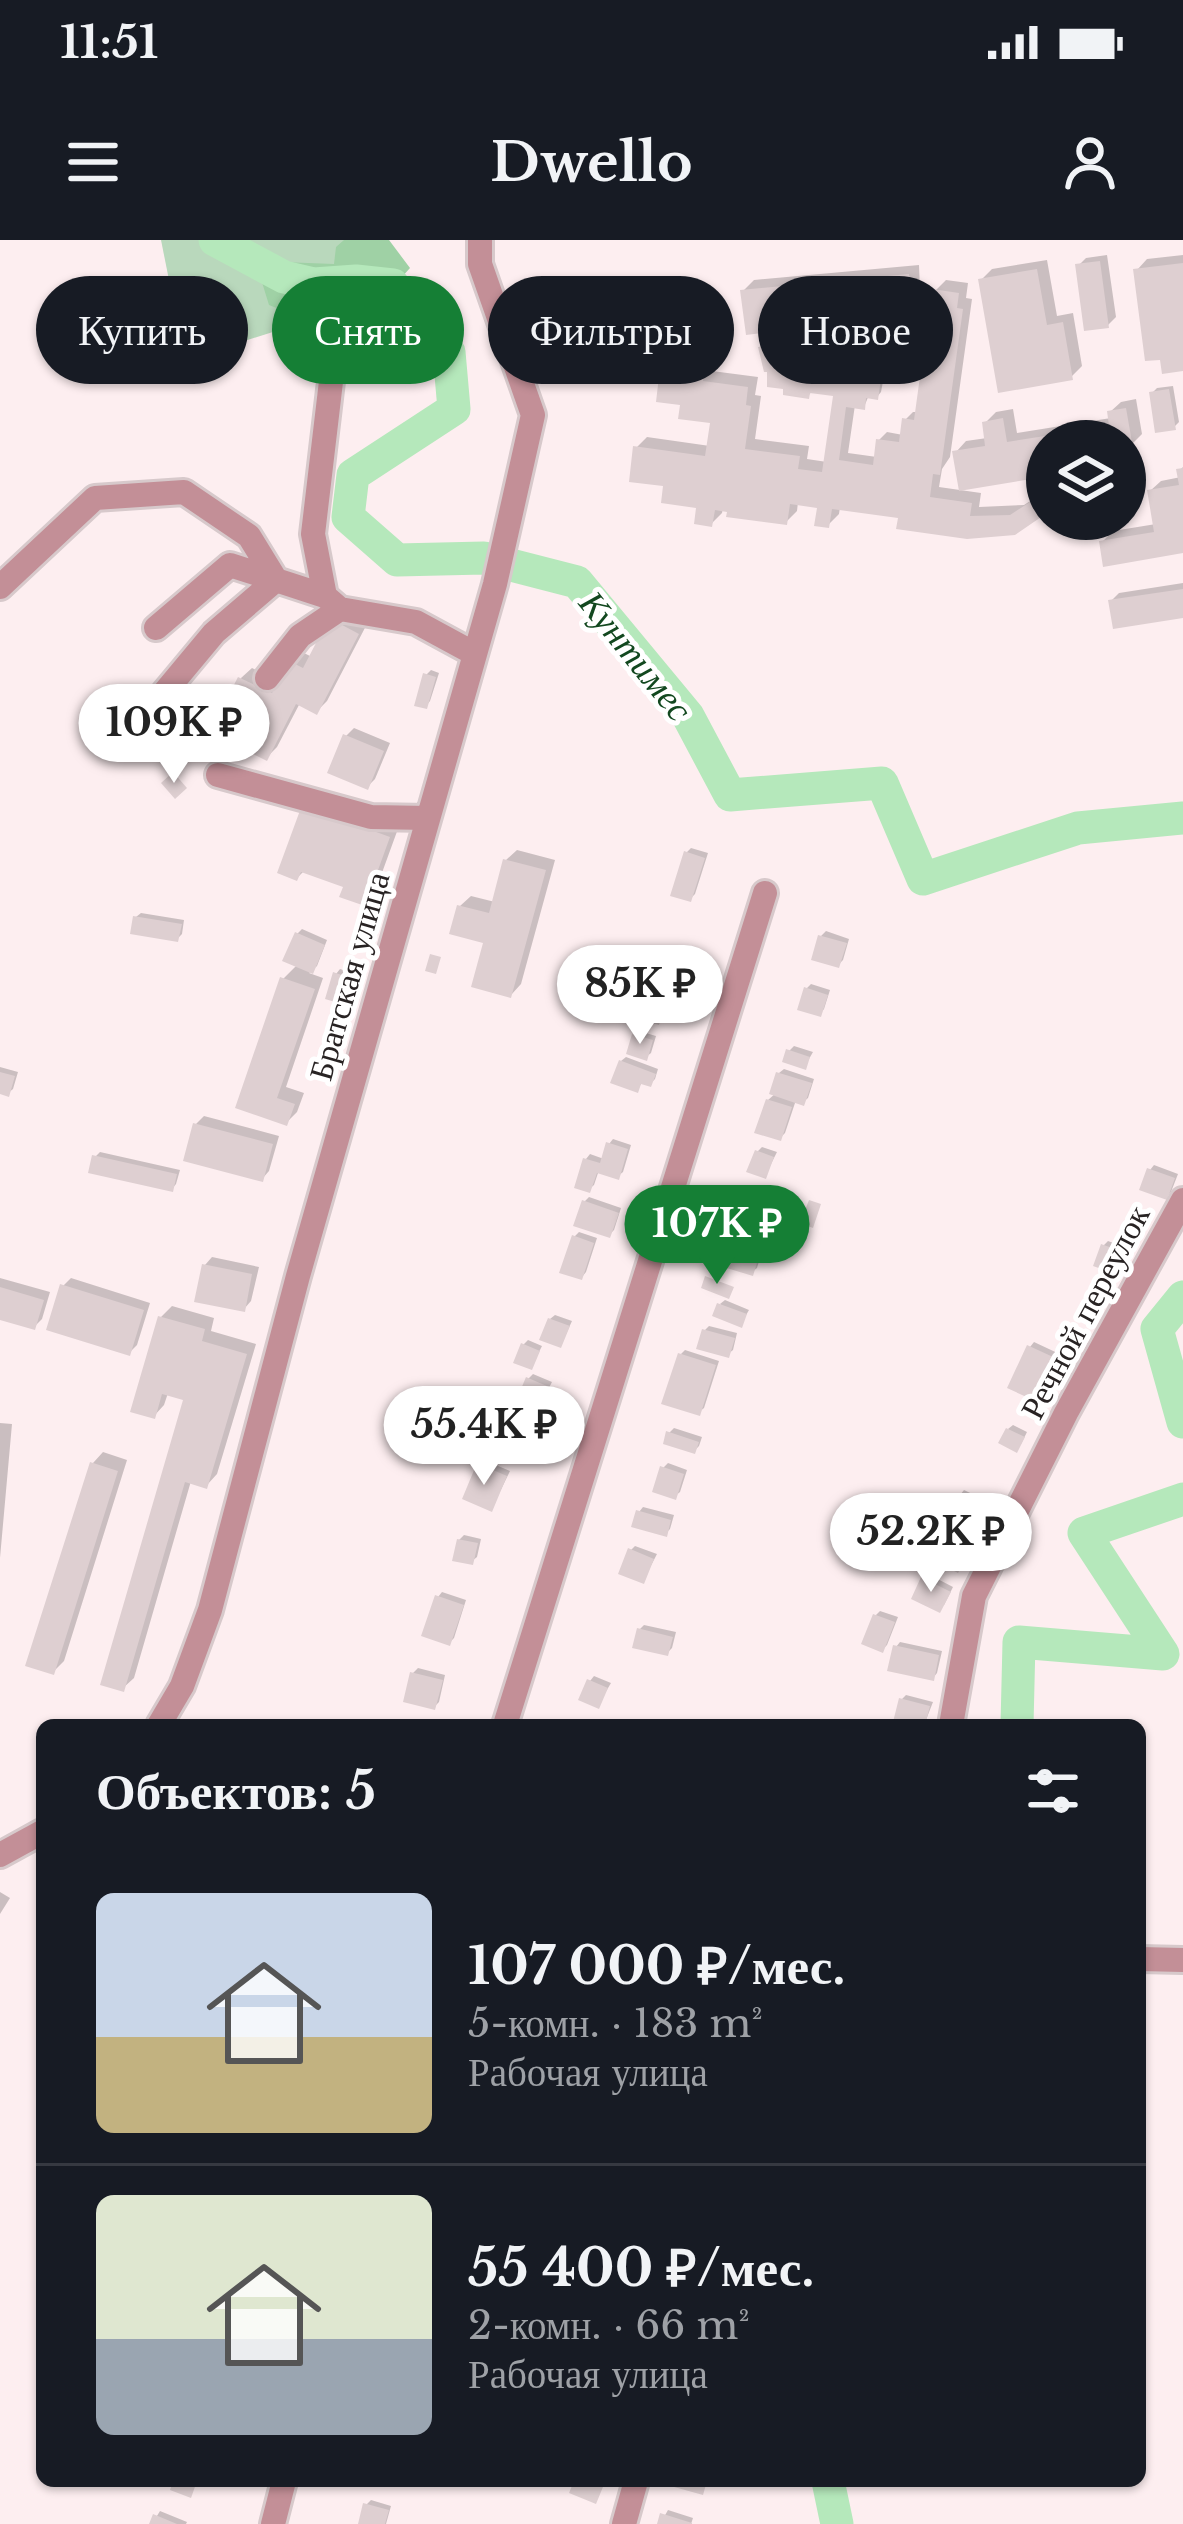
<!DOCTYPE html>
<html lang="ru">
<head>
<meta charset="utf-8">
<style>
	body { margin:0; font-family:"Libre Baskerville",serif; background:#20242c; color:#f1f3f6; height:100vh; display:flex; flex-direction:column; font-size:45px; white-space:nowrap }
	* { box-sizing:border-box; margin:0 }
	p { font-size:39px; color:#9ea1a6 }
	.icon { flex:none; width:66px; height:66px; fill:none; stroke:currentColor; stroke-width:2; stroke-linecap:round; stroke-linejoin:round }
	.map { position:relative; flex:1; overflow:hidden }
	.drawer { position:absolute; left:36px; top:1479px; width:1110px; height:768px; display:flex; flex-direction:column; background:#171b24; border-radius:18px; box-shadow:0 3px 9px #0004 }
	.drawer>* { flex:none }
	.banner { position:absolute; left:36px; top:36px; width:1113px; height:108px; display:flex; gap:24px }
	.tools { position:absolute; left:1026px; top:180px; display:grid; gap:24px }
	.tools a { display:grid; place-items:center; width:120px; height:120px; border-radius:50%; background:#171b24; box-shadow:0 3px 9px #0004; font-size:60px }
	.price { position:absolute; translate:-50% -102px; padding:0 27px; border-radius:42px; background:#fff; color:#222; font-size:39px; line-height:78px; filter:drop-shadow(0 3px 6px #0008) }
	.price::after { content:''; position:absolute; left:50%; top:72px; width:36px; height:27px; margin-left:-18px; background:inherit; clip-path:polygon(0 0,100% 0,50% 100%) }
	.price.selected { background:#157f35; color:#fff }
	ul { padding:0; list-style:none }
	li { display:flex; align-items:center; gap:36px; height:300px; padding:0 60px }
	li+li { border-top:3px solid #363941 }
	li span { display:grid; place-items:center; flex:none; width:336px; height:240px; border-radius:18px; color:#555 }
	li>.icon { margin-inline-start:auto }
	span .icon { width:144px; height:144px; fill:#fffc; stroke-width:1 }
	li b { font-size:51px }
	h2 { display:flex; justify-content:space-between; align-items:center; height:144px; padding:0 60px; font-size:51px }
	.chip { padding:0 42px; border-radius:54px; background:#171b24; box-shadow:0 3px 9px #0004; font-size:42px; line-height:108px }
	.chip.selected { background:#157f35; color:#fff }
	.status { display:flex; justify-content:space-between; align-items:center; height:84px; padding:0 60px; background:#171b24; direction:ltr }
	.status svg { height:33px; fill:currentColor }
	header { display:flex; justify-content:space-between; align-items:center; height:156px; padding:0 60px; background:#171b24; font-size:54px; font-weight:700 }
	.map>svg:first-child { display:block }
	.green { fill:#b9d8bc }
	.forest { fill:#9fd1a5 }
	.shadow { fill:#0003 }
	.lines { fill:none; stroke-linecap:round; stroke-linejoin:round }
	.river { stroke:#b5e8bb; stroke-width:33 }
	.building { fill:#decfd1 }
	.minor-casing { stroke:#d7c9cb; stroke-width:30 }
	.minor { stroke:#c38f97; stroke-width:24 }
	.labels { text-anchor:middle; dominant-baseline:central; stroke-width:10; stroke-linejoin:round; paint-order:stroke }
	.street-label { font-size:33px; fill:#282323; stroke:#fff }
	.water-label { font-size:36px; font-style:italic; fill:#12481f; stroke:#fff }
</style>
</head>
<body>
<div class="status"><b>11:51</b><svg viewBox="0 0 49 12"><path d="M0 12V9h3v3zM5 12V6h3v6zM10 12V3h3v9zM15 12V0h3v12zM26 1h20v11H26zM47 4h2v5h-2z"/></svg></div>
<header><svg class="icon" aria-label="menu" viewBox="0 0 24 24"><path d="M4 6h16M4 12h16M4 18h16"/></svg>Dwello<svg class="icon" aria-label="person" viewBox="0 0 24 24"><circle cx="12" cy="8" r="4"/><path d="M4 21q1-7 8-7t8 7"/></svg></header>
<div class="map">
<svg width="1183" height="2284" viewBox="0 0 1183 2284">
	<rect width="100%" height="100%" fill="#fdeef0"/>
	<path class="green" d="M161,0H366L367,62L185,120Z"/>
	<path class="forest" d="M344,0H389L410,28L381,60H346L289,73L269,65L261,39L282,22L334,24L336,7Z"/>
	<path class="shadow" d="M1107,15L1116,77L1108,85L1078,26L1086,18Z
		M1183,15V128L1137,30L1147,19Z
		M1047,20L1057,76L1073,73L1082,126L1071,137L981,40L992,29Z
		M919,25L920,49L909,59L831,67L832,88L856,92L862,86L908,92L903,126L892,137L884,136L881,152L877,157L869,155L864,167L855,165L848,213L877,217L879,200L887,192L903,195L905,180L913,172H917L935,51L946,40L968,43L966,58L972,59L950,217L942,229L939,247L981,253L979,267L1024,265L1047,250V270L967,296L906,247L840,267L839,274L828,285L821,265L798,262L797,271L786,282L723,268L722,273L711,284L699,265L666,244L636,208L647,197L710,206L713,181L683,162L664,121L675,110L714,115L712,131L758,137L755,155L761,156L755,199L809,206L807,219L827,222L836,153L813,150L808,156L762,108L772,97L771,89L743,51L754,40Z
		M1173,146L1179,182L1174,187L1152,153L1157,148Z
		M1136,159L1142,194L1131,205L1125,206V201H1047V228L1041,234L956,212L966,201L987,198L985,183L996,172L1013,169L1017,193L1111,178L1110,172L1121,162Z
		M1183,227V310L1102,302L1113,291L1156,284L1150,251L1161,241L1181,237L1180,230Z
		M1183,343V375L1111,361L1119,353Z
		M331,380L368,382L327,461L317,471L300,463L277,507L266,518L241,438L252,428L281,442L291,423L302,412L312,417Z
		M431,430L439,433L430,461L426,466V435Z
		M354,488L390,503L375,539L368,546L346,496Z
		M305,566L399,586L375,652L364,663L347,645L305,630L297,638Z
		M691,608L708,613L695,654L690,659L686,613Z
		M517,610L555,620L521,744L511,755L487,701L460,666L471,656L495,662L506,620Z
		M141,673L184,680L182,694L177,699L136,677Z
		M302,689L327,700L317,726L309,733L323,738L286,847L304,853L297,872L287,882L239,866L283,739L298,724L297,694Z
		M826,691L849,699L843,720L838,725L821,696Z
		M340,729L356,734L349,757L344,762L336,734Z
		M811,744L830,750L824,769L820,774L806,749Z
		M650,756L668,761L663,777L659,781L646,760Z
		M639,791L656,796L651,813L646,817L634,795Z
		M794,806L813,812L805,826L789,811Z
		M626,817L658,829L655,839L650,844L643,841L637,850L621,821Z
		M0,827L18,832L13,849L8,853L0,851Z
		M784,829L814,839L808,858L803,862L796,860L785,893L780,898L768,860L776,853L779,833Z
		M204,876L279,896L269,931L262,939L196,884Z
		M613,899L631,905L623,932L618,936L599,930L594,945L589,949L586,919L590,914L604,919L609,904Z
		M762,907L777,912L765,936L757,912Z
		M100,912L180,930L176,944L172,949L95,917Z
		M1154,925L1178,934L1171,952L1166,957L1150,930Z
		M589,957L621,968L614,990L609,995L584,962Z
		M579,992L597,998L586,1032L582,1037L574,997Z
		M735,996L764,1004L757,1028L752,1032L731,1001Z
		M1108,1001L1132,1010L1125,1028L1120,1033L1103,1006Z
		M212,1017L259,1027L251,1061L244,1069L205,1025Z
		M0,1038L50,1052L42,1079L34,1087L0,1077Z
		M71,1038L150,1063L137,1105L129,1113L63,1046Z
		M725,1060L749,1070L741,1084L720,1064Z
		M172,1066L214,1078L211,1091L256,1104L217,1234L207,1245L191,1241L134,1438L123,1448L186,1158L168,1153L164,1165L154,1176L161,1077Z
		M555,1075L572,1081L561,1105L550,1079Z
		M709,1086L737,1093L733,1110L728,1114L705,1090Z
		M528,1100L542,1106L532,1126L523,1105Z
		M1034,1102L1066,1117L1048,1157L1030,1107Z
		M685,1110L719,1121L704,1168L699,1172L681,1114Z
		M533,1134L552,1142L539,1167L528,1139Z
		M511,1171L534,1180L522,1203L506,1175Z
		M0,1183L12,1184L0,1318Z
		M1013,1185L1027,1192L1021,1204L1008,1189Z
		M674,1188L702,1197L699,1206L694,1211L669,1193Z
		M103,1212L127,1220L64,1421L53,1432L93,1223Z
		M484,1220L510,1231L492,1268L479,1225Z
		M668,1223L687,1230L680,1252L675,1256L663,1228Z
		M964,1250L995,1265L981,1294L960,1255Z
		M643,1267L674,1275L670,1289L666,1293L639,1272Z
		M464,1295L481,1299L477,1317L472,1321L459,1300Z
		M948,1295L971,1307L958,1329L943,1300Z
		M635,1306L657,1314L643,1341L631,1310Z
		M928,1334L953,1347L944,1365L924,1339Z
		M442,1352L466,1360L454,1398L449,1403L438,1357Z
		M880,1371L898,1377L887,1405L882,1410L876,1375Z
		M644,1385L676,1392L672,1408L667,1413L640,1389Z
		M900,1402L942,1411L937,1433L933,1438L896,1407Z
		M418,1428L445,1435L439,1462L434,1467L413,1433Z
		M594,1436L611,1443L598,1465L590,1441Z
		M906,1455L933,1462L924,1485L896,1480L901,1460Z
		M0,1652L10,1658L0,1674Z
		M371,2260L391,2266L386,2284H361L366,2265Z
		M668,2270L693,2278L691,2284H660Z
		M160,2271L187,2282L186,2284H152Z"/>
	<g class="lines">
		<path class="river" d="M215,0L284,37L314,44L356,41L393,45L449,112L454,169L353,235L348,277L397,320L484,318L577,342L688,476L730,555L882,543L923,639L1078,588L1183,578
			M1183,1057L1157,1089L1183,1182
			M1017,1485L1019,1402L1163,1414L1084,1293L1183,1259
			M828,2241L837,2284"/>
	</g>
	<path class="building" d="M1100,21L1109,88L1084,91L1075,24Z
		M1183,23V131L1162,134L1160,120L1145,121L1133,29Z
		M1037,29L1047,85L1063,82L1073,140L998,153L978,39Z
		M909,34L911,62L820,71L822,98L848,102L849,95L899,102L893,140L881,138L878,160L866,158L865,170L846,167L839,220L873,225L876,199L899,202L902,178L914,180L932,49L959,53L957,68L963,69L940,235L933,234L930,257L972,263L970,276L1010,275L1047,251V273L1015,295L967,299L896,289L898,278L832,269L829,288L814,286L817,268L790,264L787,285L726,277L727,272L715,270L712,287L694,284L696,268L661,263L663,246L629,242L633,206L705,216L710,183L678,179L680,165L656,162L661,119L705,125L703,141L748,147L746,165L751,166L745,209L800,216L798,229L822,232L833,156L810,153L809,159L783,155V149L767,147V132H764L758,107L770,105L769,92L746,95L740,50Z
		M1169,149L1176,190L1155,193L1149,152Z
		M1126,168L1133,208L1125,209V201H1047V222L1041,223L1043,237L959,251L952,211L985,206L982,182L1003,178L1007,202L1109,186L1107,171Z
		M1183,228V313L1103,327L1099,301L1154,292L1147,250L1179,245L1176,229Z
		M1183,349V378L1113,389L1108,360Z
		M329,378L359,394L317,475L296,464L267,521L210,492L238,437L272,453L289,421L303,428Z
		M423,433L436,437L427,469L414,466Z
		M343,494L384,511L368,550L327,533Z
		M173,532L187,548L175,559L161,543Z
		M302,565L390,597L365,666L339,657L343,647L301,632L297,641L277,633Z
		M684,611L705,618L691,662L670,656Z
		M503,619L546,630L511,758L471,747L483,703L449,694L457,665L489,673Z
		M133,676L182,684L178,702L130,694Z
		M295,692L325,705L313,734L282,721Z
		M818,695L847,703L839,728L811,720Z
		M430,714L441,717L436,734L425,731Z
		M671,719L682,723L672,749L661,744Z
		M333,732L353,739L345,765L325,759Z
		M280,737L315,749L277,858L295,864L287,886L235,868Z
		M804,747L828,755L821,777L797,770Z
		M643,759L665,765L659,785L637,778Z
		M632,794L653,800L647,821L626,814Z
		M786,809L810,817L806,830L782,822Z
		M619,820L656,834L651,847L641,844L638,853L610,843Z
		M0,832L15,836L9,857L0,854Z
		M776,832L812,843L804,866L769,854Z
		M766,859L792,867L781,901L754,893Z
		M193,883L273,904L263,942L183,921Z
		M606,902L628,909L619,940L597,933L590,953L574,948L583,918L600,923Z
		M755,910L774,917L766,939L746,932Z
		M92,915L177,934L173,952L88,933Z
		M1147,928L1175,938L1167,960L1139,950Z
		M582,960L619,973L610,998L573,986Z
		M809,960L821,964L813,988L800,983Z
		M572,995L594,1003L582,1040L559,1033Z
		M728,999L761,1009L753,1036L720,1026Z
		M1101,1004L1129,1014L1121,1036L1093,1026Z
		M202,1024L252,1034L245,1072L194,1062Z
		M705,1036L734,1047L729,1059L701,1048Z
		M60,1044L144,1070L130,1116L46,1090Z
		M0,1047L44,1060L35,1090L0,1080Z
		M717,1063L747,1074L742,1088L712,1076Z
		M158,1076L205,1089L202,1101L247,1114L207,1249L185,1242L124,1452L100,1445L183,1160L162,1154L155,1179L130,1172Z
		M548,1078L570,1086L561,1108L539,1100Z
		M702,1089L735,1098L729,1118L696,1109Z
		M521,1103L540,1111L532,1130L513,1123Z
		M1027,1105L1064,1122L1044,1165L1007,1148Z
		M678,1113L716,1125L700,1176L661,1164Z
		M526,1137L549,1147L539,1171L516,1161Z
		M503,1174L532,1185L523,1207L495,1196Z
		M1006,1188L1025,1197L1017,1213L998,1203Z
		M666,1191L699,1202L695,1214L663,1204Z
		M90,1222L118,1231L54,1435L25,1426Z
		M477,1223L507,1236L492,1272L462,1259Z
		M660,1226L684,1234L676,1260L652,1252Z
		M957,1253L993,1271L977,1302L941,1284Z
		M636,1270L671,1280L667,1297L631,1287Z
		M941,1298L969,1312L958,1333L931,1319Z
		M457,1299L478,1303L473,1325L452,1321Z
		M628,1308L654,1319L644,1344L618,1334Z
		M921,1337L951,1352L940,1373L911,1359Z
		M435,1355L464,1365L450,1406L421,1396Z
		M873,1374L895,1382L883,1413L861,1404Z
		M637,1388L673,1397L668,1416L632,1408Z
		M893,1405L939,1415L934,1441L887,1431Z
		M410,1432L443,1440L435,1470L403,1462Z
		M587,1439L608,1448L599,1469L578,1460Z
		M899,1458L930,1466L925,1485L893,1482Z
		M173,2241H197L191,2258L170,2250Z
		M574,2241L605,2242L596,2264L569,2253Z
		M668,2241H707L703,2255L667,2245Z
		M363,2263L389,2270L385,2284H358Z
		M660,2273L692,2283V2284H657Z
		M153,2274L177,2284H149Z"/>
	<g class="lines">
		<defs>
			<path id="minor" d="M332,133L313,294L325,356L340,369L416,382L475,414
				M0,347L95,258L184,252L249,296L276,340L214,393L159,459
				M156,388L230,325L325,356
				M267,438L300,396L340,369
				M218,535L371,577L428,578
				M159,1485L182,1446L210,1370L298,1036L495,344L533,175L480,24V0
				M505,1485L765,653
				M951,1485L974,1356L1066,1173L1183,960
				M0,1615L42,1592
				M1140,1719L1183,1720
				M273,2284L284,2241
				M624,2284L636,2241"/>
		</defs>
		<use href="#minor" class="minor-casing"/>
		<use href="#minor" class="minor"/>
	</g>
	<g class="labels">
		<g class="street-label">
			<text transform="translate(349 736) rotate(-74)">Братская улица</text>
			<text transform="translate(1085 1072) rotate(-62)">Речной переулок</text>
		</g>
		<g class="water-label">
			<text transform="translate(636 416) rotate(51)">Кунтимес</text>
		</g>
	</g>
</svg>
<div class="tools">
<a><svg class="icon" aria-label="layers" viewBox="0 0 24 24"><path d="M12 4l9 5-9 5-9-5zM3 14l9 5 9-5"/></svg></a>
</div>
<b class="price" style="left:174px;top:546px">109K ₽</b>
<b class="price" style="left:640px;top:807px">85K ₽</b>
<b class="price selected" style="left:717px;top:1047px">107K ₽</b>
<b class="price" style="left:484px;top:1248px">55.4K ₽</b>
<b class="price" style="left:931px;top:1355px">52.2K ₽</b>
<div class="banner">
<a class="chip">Купить</a>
<a class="chip selected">Снять</a>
<a class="chip">Фильтры</a>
<a class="chip">Новое</a>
</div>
<section class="drawer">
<h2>Объектов: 5<svg class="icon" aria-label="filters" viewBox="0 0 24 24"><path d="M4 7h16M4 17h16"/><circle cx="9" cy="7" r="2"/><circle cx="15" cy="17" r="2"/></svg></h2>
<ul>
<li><span style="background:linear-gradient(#c9d6e8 60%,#c2b280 0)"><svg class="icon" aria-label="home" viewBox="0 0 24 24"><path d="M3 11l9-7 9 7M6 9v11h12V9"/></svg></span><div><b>107 000 ₽/мес.</b><p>5-комн. · 183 m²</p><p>Рабочая улица</p></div></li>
<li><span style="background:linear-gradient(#dfe7d0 60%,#9aa5b1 0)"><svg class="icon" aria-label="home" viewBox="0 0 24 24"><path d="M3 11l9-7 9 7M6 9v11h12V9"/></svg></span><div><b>55 400 ₽/мес.</b><p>2-комн. · 66 m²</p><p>Рабочая улица</p></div></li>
</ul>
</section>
</div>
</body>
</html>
